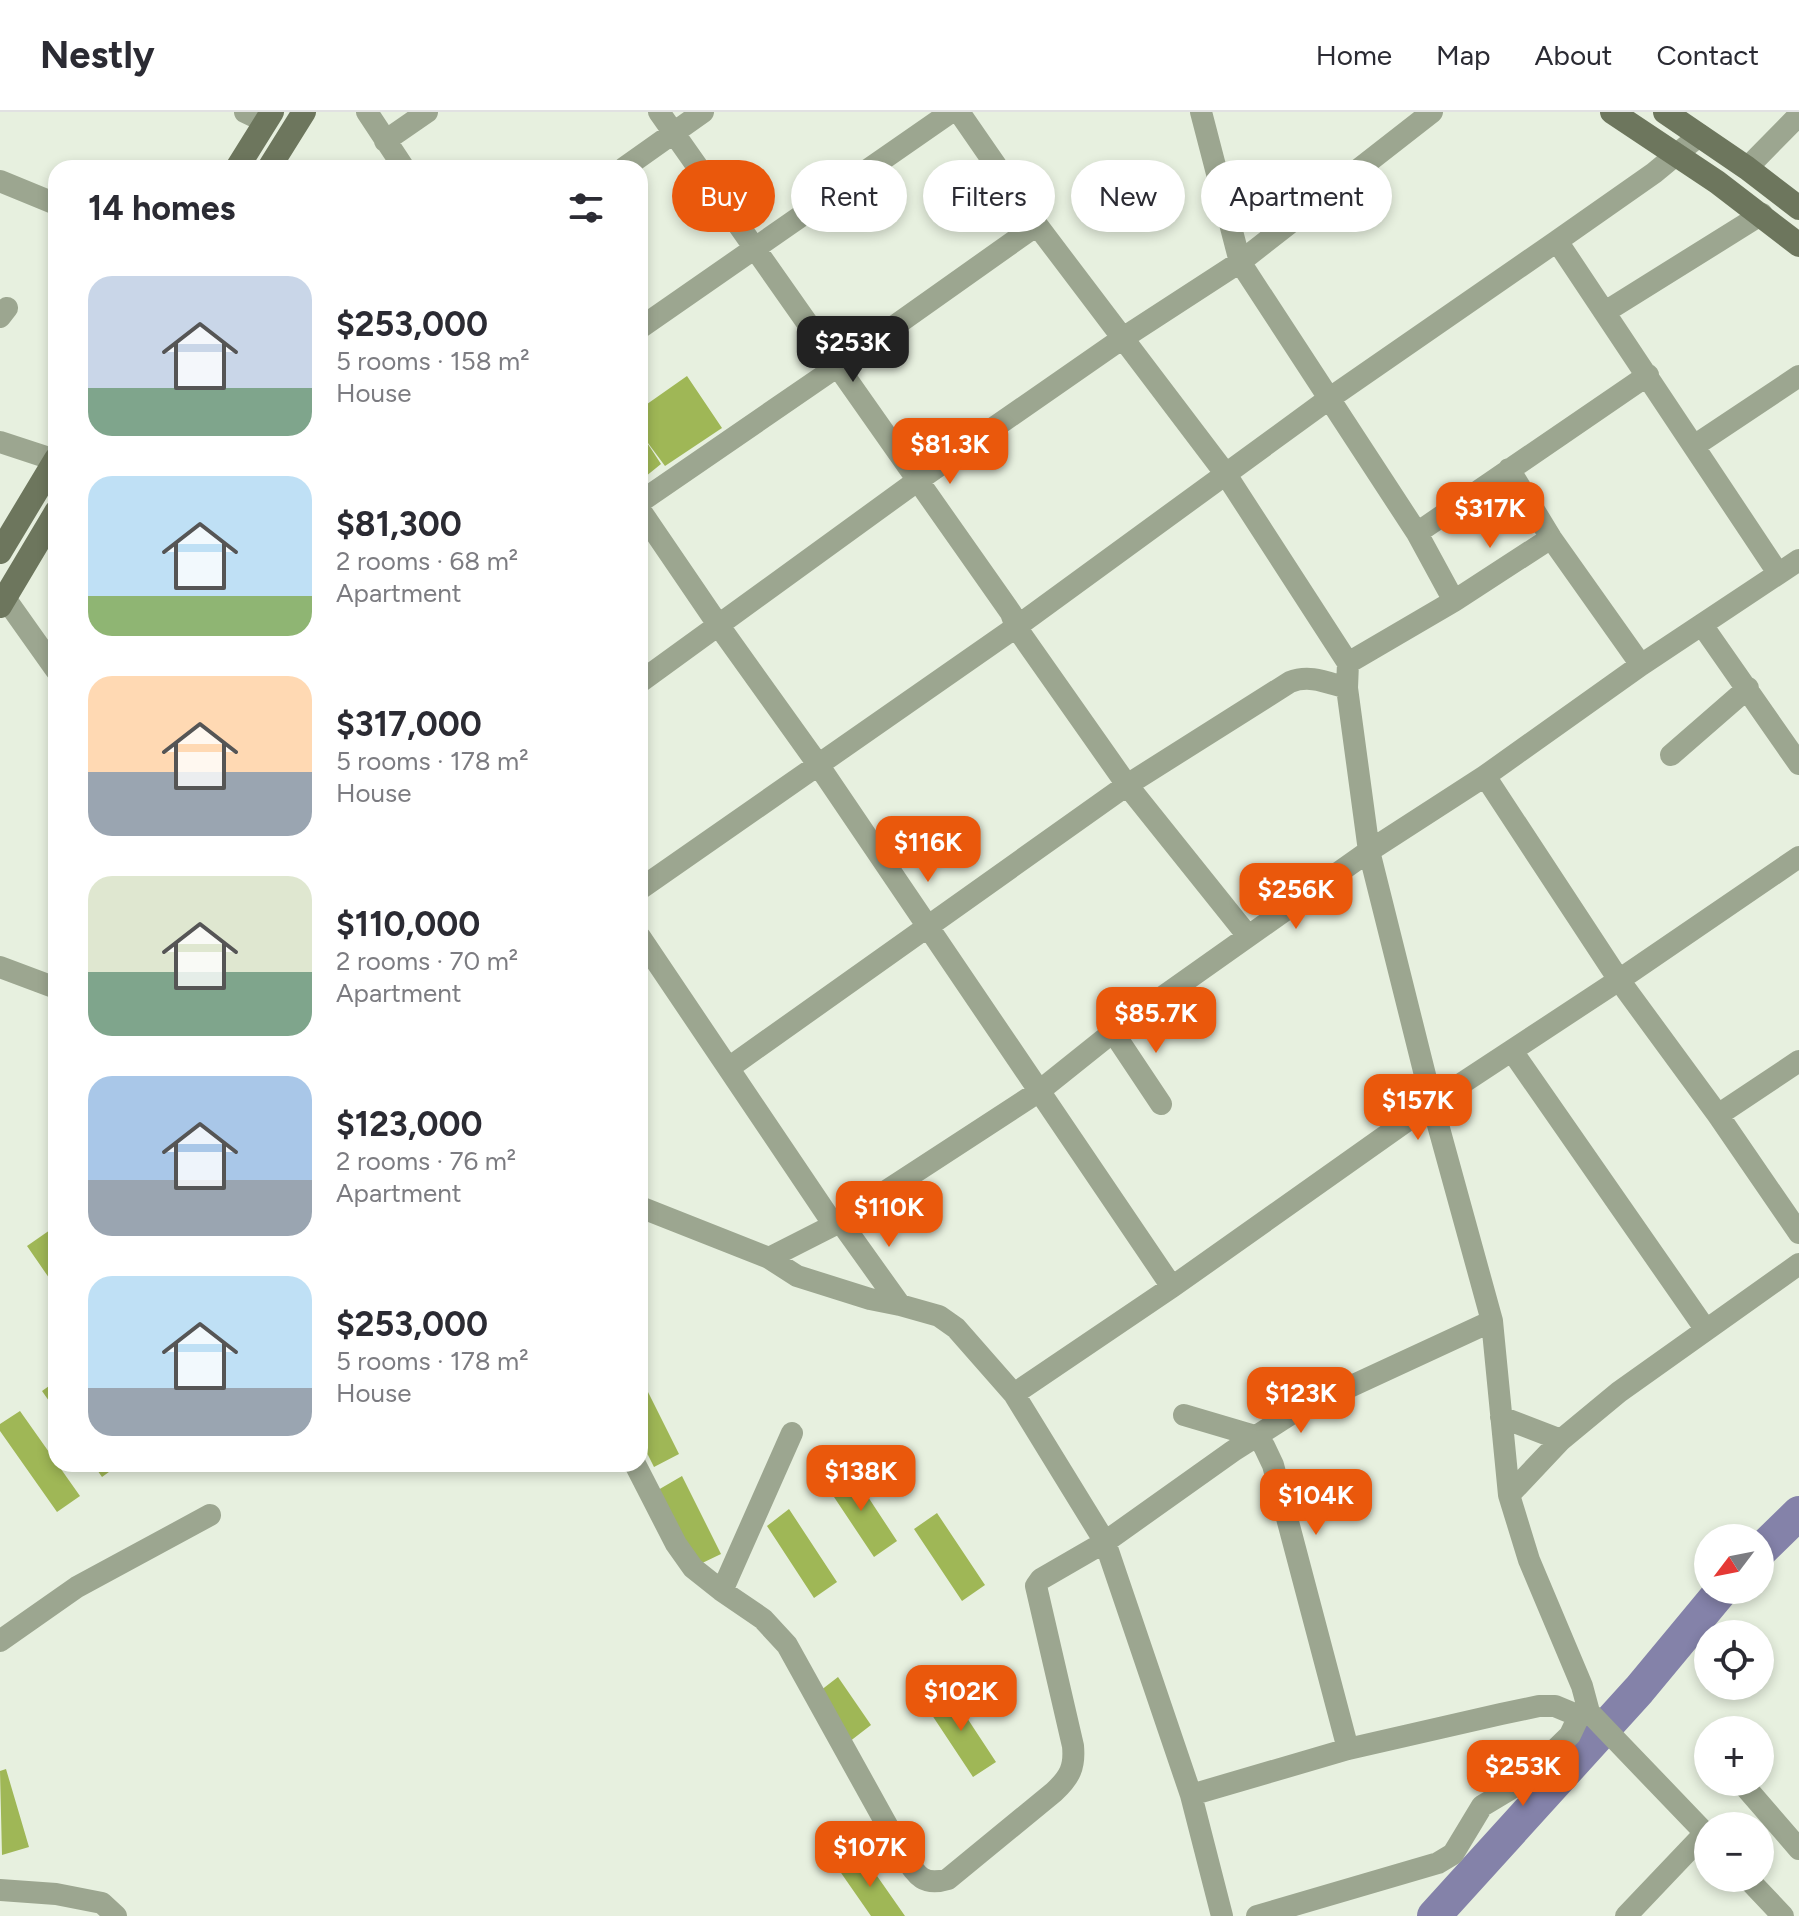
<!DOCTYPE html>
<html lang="en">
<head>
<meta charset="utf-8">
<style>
	body { margin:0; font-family:Figtree,sans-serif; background:#f7f7f7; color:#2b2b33; height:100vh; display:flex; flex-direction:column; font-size:30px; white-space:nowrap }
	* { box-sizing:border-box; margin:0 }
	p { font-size:26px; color:#7c7c81 }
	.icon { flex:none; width:44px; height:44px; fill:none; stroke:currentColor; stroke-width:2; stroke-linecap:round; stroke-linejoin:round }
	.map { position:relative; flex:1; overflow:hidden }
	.sheet { position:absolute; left:48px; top:48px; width:600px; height:1312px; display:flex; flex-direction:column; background:#fff; border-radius:24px; box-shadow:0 4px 12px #0003 }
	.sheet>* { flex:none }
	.top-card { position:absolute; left:672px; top:48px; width:760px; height:72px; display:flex; gap:16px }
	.needle { width:52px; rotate:238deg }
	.tools { position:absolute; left:1694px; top:1412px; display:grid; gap:16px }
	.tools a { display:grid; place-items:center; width:80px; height:80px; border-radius:50%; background:#fff; box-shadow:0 4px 12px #0003; font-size:40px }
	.price { position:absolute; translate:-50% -68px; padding:0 18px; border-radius:16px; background:#ea580c; color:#fff; font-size:26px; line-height:52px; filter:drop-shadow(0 2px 4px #0008) }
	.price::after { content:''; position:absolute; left:50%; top:48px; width:24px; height:18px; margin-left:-12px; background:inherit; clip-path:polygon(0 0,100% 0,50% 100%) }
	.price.on { background:#222; color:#fff }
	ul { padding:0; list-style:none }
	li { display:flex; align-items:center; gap:24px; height:200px; padding:0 40px }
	li span { display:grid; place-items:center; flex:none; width:224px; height:160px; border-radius:24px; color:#555 }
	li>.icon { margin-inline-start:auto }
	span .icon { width:96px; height:96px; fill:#fffc; stroke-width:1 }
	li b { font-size:34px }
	h2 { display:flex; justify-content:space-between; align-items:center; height:96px; padding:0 40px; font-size:34px }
	.pill { padding:0 28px; border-radius:36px; background:#fff; box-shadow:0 4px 12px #0003; font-size:28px; line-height:72px }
	.pill.on { background:#ea580c; color:#fff }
	header { display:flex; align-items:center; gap:48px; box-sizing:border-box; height:112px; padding:0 40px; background:#fff; border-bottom:2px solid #e1e1e2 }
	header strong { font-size:38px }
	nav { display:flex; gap:44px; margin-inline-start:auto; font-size:28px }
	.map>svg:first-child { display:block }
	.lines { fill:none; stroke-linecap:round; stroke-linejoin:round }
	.river { stroke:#8482a9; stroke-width:34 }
	.building { fill:#9fb756 }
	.minor { stroke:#9ca690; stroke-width:22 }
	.major { stroke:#6d765d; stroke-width:24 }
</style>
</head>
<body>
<header>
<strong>Nestly</strong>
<nav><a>Home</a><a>Map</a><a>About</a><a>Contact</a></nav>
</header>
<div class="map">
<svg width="1799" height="1804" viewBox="0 0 1799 1804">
	<rect width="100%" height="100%" fill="#e7f0df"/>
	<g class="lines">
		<path class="river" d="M1760,1439L1799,1401
			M1434,1804L1639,1578L1722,1478"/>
	</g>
	<path class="building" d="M687,264L722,316L665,354L642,323L661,352L640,369V297Z
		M50,1118L56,1127V1176L27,1134Z
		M640,1264L679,1342L654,1355L640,1327Z
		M56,1269V1299L42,1279Z
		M20,1299L80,1384L57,1400L0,1319V1312Z
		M93,1352H120L102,1365Z
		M849,1356L897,1429L874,1445L826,1373Z
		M682,1364L721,1442L696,1454L658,1378Z
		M789,1397L837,1470L814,1486L767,1414Z
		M937,1401L985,1473L962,1489L914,1417Z
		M838,1565L871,1613L849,1630L816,1582Z
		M948,1577L996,1650L973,1665L926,1594Z
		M6,1657L29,1735L2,1743L0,1659Z
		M861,1741L905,1804H871L839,1758Z"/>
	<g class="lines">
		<path class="minor" d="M245,0L266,10
			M367,0L404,56
			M659,0L1011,501L1016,515L1127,673L1248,824
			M959,0L1037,113L1225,361L1348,551L1347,576L1369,739L1432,991L1492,1209L1509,1383L1529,1448L1582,1574L1589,1600L1708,1724
			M1201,0L1240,150L1417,421L1454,489L1348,551
			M385,29L427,0
			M624,56L703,0
			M1747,56L1799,3
			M0,69L56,92
			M1557,129L1654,61L1700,23
			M1605,200L1762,102
			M0,205L7,196
			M640,216L951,0
			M0,330L55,348
			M1694,334L1799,264
			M1509,357L1551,426L1641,553
			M640,390L838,254L1037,113
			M640,398L719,514L817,651L1172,1175
			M1417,421L1648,263
			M5,486L56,558
			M1454,489L1551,426
			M1702,513L1799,652
			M640,570L917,369L1123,226L1240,150L1432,0
			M1671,643L1748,576
			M1485,664L1619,868L1718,1003L1799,1121
			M640,777L1016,515L1330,286L1557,129L1778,461
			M640,825L834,1113
			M0,855L56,876
			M1113,920L1161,992
			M1512,939L1706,1218
			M730,955L1127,673L1290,570C1310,562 1328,571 1347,576
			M1718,1003L1799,949
			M640,1095L769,1146L797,1164L870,1187L900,1193L939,1204L956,1216L1014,1282L1105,1430L1191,1683L1222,1804
			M840,1109L900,1193
			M769,1146L834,1113L1038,980L1113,920L1369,739L1485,664L1641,553L1799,448
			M1014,1282L1172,1175L1432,991L1619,868L1799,745
			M1184,1303L1255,1324L1264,1334L1273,1353L1348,1637
			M1501,1305L1561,1328
			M635,1352L676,1432L693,1456L722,1479L763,1507L787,1533L903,1742C916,1762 922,1775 948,1767L1054,1680C1070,1665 1075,1655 1073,1634L1036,1474L1041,1467L1105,1430L1233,1339L1291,1302L1492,1209
			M1509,1383L1561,1328L1619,1280L1799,1152
			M722,1479L792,1321
			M0,1529L77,1475L210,1403
			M1741,1670L1799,1737
			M1191,1683L1348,1637L1501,1602L1539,1594H1555L1579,1604
			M1747,1766L1783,1804
			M0,1778L56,1782L102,1791L116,1804
			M1257,1804L1438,1751L1453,1742L1482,1694L1522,1670L1570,1623L1579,1604L1589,1600
			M1626,1804L1705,1721"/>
		<path class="major" d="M1612,0L1717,70L1799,133
			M1665,0L1747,56L1799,96
			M237,56L272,0
			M269,56L304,0
			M0,440L56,347
			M0,494L56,400"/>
	</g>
</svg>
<div class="tools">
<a><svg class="needle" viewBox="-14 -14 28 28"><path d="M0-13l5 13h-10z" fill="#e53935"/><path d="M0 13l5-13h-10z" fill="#7c7c81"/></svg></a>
<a><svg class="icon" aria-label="locate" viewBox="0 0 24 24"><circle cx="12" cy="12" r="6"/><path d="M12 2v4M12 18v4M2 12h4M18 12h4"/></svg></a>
<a>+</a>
<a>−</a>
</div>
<b class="price on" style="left:853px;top:272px">$253K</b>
<b class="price" style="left:950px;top:374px">$81.3K</b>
<b class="price" style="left:1490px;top:438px">$317K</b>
<b class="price" style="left:928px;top:772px">$116K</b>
<b class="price" style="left:1296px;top:819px">$256K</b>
<b class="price" style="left:1156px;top:943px">$85.7K</b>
<b class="price" style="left:1418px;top:1030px">$157K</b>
<b class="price" style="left:889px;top:1137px">$110K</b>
<b class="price" style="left:1301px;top:1323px">$123K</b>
<b class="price" style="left:861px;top:1401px">$138K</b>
<b class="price" style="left:1316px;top:1425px">$104K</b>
<b class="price" style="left:961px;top:1621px">$102K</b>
<b class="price" style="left:1523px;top:1696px">$253K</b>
<b class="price" style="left:870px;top:1777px">$107K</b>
<div class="top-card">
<a class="pill on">Buy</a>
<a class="pill">Rent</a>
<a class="pill">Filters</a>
<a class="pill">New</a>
<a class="pill">Apartment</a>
</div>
<section class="sheet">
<h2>14 homes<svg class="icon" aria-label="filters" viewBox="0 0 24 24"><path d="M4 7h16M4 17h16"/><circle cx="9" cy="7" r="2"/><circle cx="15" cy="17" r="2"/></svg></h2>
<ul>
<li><span style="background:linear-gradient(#c9d6e8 70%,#7fa58c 0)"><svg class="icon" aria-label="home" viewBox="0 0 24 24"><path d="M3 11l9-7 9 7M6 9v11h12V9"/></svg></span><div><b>$253,000</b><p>5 rooms · 158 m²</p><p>House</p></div></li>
<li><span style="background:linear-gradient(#bfe0f5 75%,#8fb573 0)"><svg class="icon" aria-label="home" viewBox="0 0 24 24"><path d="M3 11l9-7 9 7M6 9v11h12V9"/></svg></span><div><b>$81,300</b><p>2 rooms · 68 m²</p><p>Apartment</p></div></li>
<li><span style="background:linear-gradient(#ffd9b3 60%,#9aa5b1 0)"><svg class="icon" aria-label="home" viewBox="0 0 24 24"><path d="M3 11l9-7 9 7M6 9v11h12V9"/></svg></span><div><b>$317,000</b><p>5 rooms · 178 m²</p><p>House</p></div></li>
<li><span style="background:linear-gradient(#dfe7d0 60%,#7fa58c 0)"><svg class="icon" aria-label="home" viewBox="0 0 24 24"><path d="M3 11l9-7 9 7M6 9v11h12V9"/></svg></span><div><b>$110,000</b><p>2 rooms · 70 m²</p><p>Apartment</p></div></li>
<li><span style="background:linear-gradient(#a9c7e8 65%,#9aa5b1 0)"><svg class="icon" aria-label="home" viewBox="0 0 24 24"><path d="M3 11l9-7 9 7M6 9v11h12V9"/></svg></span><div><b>$123,000</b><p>2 rooms · 76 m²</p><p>Apartment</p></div></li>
<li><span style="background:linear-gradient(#bfe0f5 70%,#9aa5b1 0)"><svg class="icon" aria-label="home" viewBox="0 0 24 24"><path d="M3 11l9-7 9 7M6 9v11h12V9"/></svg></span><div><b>$253,000</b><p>5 rooms · 178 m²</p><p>House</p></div></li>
</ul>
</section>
</div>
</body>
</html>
